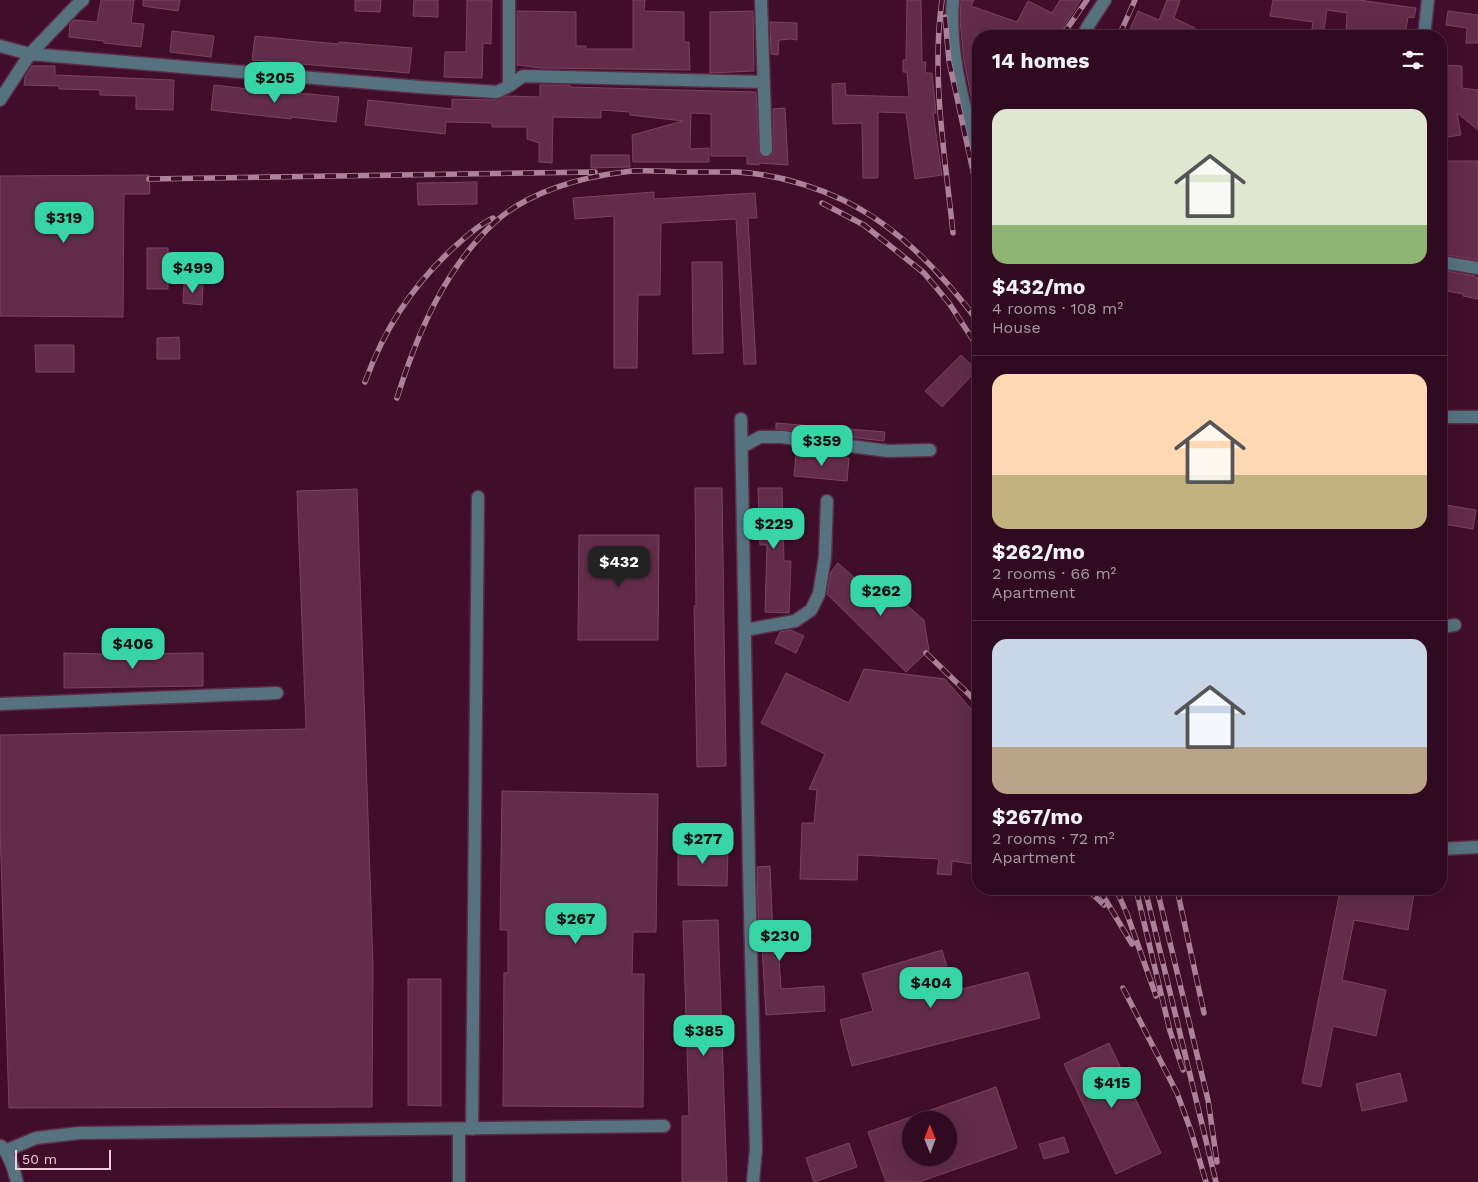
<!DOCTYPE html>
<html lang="en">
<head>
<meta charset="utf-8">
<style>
	body { margin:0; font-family:"Work Sans",sans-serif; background:#3c182d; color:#f1f3f6; height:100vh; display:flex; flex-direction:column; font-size:19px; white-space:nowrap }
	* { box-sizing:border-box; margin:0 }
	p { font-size:16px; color:#a89aa5 }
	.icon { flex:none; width:28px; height:28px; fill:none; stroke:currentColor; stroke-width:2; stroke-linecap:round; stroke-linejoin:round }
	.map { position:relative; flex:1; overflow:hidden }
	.drawer { position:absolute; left:972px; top:30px; width:475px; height:865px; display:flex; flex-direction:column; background:#300a20; border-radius:20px; box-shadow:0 5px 20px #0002,0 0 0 1px #4b2b3e }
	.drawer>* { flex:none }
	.needle { width:32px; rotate:359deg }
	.fabs { position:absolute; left:902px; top:1111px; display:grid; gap:10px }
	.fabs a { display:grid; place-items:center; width:55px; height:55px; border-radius:50%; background:#300a20; box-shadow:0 5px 20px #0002,0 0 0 1px #4b2b3e; font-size:25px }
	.scale { position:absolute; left:15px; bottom:12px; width:96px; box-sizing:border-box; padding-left:5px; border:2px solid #efcddd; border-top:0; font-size:14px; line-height:18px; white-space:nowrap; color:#efcddd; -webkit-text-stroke:4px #400d2b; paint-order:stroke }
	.price { position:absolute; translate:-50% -42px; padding:0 11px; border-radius:10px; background:#37d4a6; color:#111; font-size:16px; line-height:32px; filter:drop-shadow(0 1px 2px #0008) }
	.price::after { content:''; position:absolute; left:50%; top:30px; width:15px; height:11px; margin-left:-8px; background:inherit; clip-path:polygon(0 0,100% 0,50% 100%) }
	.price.current { background:#222; color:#fff }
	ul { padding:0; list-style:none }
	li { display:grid; align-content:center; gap:10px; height:265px; padding:0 20px }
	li+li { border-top:1px solid #4b2b3e }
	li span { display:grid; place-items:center; height:155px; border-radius:15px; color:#555 }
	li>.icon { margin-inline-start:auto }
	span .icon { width:90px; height:90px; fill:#fffc; stroke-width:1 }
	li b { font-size:21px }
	h2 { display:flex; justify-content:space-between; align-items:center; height:60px; padding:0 20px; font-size:21px }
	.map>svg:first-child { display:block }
	.building { fill:#622c4a; stroke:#7b4360; fill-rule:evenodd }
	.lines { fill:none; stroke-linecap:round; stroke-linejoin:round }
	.minor-casing { stroke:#5c2c47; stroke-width:15 }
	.minor { stroke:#56727f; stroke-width:12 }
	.rail-casing { stroke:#ab8298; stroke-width:5.5 }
	.rail { stroke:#400d2b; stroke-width:4; stroke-dasharray:11; stroke-linecap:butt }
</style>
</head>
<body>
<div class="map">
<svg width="1478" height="1182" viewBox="0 0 1478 1182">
	<rect width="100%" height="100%" fill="#400d2b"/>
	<path class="building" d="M101,0H134L131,23L144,24L141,47L104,43V41L69,37L70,24L74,20L97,22Z
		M143,0H180L178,11L143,6Z
		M355,0H381L380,12L355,11Z
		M414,0H438V17L413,16Z
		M467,0H492L491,44L483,43L482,78L444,77L445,52H466Z
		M633,0H645L644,11L684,12V42H689L690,70L541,68L517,65V11L576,12V46H586V49H633Z
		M907,0H921L922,62H926L925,73H932L936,113H933L942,175L915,179L906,113L878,112V178H863L862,123L833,124L832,84L845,83L846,95L909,97L907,72H903V60H906Z
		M961,0H974L971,6L1017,22L1028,1L1052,13L1060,0H1081L1058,36H979V126L972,101L964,61L960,21Z
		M1167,0H1180L1174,18L1195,28L1191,36H1127L1138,11L1159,20Z
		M1273,0H1359L1416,8L1414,18L1408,17L1405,36H1346L1347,13L1327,10L1323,36H1311L1313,22L1270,16Z
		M753,11L754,71L710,73V12Z
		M1448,11L1478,15V43H1466L1467,28L1446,25Z
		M770,22L797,23V40L791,39L779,40L778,55L771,54Z
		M172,31L214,36L211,57L170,52Z
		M255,36L338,44L339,42L412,48L409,73L252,60Z
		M1441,65L1462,66V88L1478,90V130L1457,113L1461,135L1441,138Z
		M32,66H55V75L174,80L173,110L136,109V96L100,95V90L59,89V86L24,85L25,77Z
		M214,85L300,95V93L339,97L336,122L291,117V119L211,110Z
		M540,85H570V87L756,92L759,154L766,158L773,154V109L785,108L788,165L759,163V165L747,164V156H711V114L691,113L690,149L709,148V162H633L632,135L683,121L630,115V112L601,110V118L553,117L552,163L539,162V143L527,139V127H492V123L446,122L445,134L365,125L368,100L452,109V99L492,100L506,96L540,97Z
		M591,155H629L630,167L591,168Z
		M1441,161H1478V260L1441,254Z
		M149,175L150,194H124L123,317L0,316V176Z
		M477,182V204L418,205L417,183Z
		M654,192V199L755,193L757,218H748L756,364H744L736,219L661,223L660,295H638L637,368H614V216L575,219L573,198Z
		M147,248H168V289H147Z
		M692,262H722L723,353L693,354Z
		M1441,270L1475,276V277L1478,278V299L1463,296V294L1441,290Z
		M184,284L203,285L202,305L183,303Z
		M179,337L180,359H157V338Z
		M35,345H74V372H36Z
		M961,355L977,370L942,407L925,391Z
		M776,423L885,432L884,441L776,429Z
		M796,454L849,458L847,481L794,476Z
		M695,488H722L726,766L697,767L694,606H696Z
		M758,488H782L784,561H791L789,613L765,612L767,545H760Z
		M357,489L373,965L372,1107L9,1108L0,828V735L306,729L297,491Z
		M1446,505L1476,510L1473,529L1443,524Z
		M579,535H659L658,640H578Z
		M838,563L865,587L875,578L924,620L929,650L906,672L827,594L831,572Z
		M791,630L804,636L796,653L775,643L780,632Z
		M64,653L106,654L203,653V686L64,688Z
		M864,669L945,679L979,718V865L952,861L951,875L937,874L939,859L858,855L857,880L800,879L802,823H814L817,790L809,789L825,754L761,723L786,673L849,703Z
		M502,791L658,794L656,932H633L632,974H644L643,1107L503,1106L504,973H508V930H500Z
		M678,844L728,846L727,886L678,885Z
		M770,866L774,958H779L781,989L824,986L825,1011L766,1015L762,947H759L757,867Z
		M1362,889H1384L1414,894L1408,930L1354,920L1342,980L1386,990L1376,1036L1333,1026L1321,1087L1302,1083L1340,891L1361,895Z
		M718,920L727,1182H682V1116H689L683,921Z
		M942,950L954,991L1028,972L1040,1018L852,1066L840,1020L873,1011L862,974Z
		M408,979H441V1106L408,1105Z
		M1109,1043L1161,1153L1116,1174L1064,1064Z
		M1400,1073L1407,1101L1362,1111L1356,1084Z
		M996,1087L1017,1148L919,1182H886L868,1132ZM911,1120H949V1158H911Z
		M1064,1137L1069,1152L1044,1159L1039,1144Z
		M849,1143L857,1167L814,1182L806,1158Z"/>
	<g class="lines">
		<defs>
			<path id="minor" d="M509,0V86
				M761,0L766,150
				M953,0C948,55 966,111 979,164
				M1083,36L1088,26L1105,0
				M1424,36L1428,0
				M0,46L30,54L420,87L497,92L509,86L523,76L764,82
				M0,100L30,54L76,6L83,0
				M1441,262L1478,268
				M1441,417H1478
				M741,419L749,871L756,1149L753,1182
				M742,447L760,437H782L888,451L930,450
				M1441,627L1455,625
				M745,630L795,621L811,610L819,594L825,557L827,501
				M0,704L277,693
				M1441,849L1478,847
				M472,1129L478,497
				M1,1146C10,1155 14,1170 17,1182
				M5,1151L36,1138L79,1133L664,1126
				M459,1182V1129"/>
		</defs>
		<use href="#minor" class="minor-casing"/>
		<use href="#minor" class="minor"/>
		<defs>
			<path id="rail" d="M942,0C931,77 945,155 953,233
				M945,17L949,61L979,199
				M1062,36L1087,0
				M1119,36L1135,0
				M149,179L595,172
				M822,203L864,225L924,273L949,303L979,349
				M365,382C384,330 410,289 450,251C463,239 477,226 493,218
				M397,398C417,334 445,268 495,222C528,192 581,177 624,172C643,169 665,172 684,172C702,172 720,172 737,172C773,174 811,185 843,200C899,227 943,274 979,323
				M975,452L979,530
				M926,653L979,704
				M1087,889L1104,905
				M1099,889L1132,944
				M1116,889L1127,914L1156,996
				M1136,889L1170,1031L1183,1070
				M1145,889L1216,1182
				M1157,889L1208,1100L1217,1162
				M1177,889L1204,1013
				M1123,988L1177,1093L1191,1131L1206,1182"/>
		</defs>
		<use href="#rail" class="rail-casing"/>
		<use href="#rail" class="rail"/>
	</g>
</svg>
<div class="fabs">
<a><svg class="needle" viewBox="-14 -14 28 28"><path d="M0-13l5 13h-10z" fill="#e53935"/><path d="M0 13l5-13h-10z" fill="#a89aa5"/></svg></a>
</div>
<div class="scale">50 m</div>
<b class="price" style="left:275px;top:104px">$205</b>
<b class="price" style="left:64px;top:244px">$319</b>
<b class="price" style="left:193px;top:294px">$499</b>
<b class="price" style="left:822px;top:467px">$359</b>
<b class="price" style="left:774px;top:550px">$229</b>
<b class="price current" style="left:619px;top:588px">$432</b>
<b class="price" style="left:881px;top:617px">$262</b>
<b class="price" style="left:133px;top:670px">$406</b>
<b class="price" style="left:703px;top:865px">$277</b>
<b class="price" style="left:576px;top:945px">$267</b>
<b class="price" style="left:780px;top:962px">$230</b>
<b class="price" style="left:931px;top:1009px">$404</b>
<b class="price" style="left:704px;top:1057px">$385</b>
<b class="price" style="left:1112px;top:1109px">$415</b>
<section class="drawer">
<h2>14 homes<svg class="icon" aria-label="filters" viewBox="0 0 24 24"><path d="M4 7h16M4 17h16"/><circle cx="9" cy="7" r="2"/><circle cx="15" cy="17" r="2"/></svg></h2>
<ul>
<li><span style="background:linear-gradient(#dfe7d0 75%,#8fb573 0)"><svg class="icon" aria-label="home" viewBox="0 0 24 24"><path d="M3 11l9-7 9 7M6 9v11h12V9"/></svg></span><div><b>$432/mo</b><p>4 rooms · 108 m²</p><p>House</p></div></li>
<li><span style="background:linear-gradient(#ffd9b3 65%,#c2b280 0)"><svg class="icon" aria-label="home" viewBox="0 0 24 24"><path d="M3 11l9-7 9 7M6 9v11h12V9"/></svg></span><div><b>$262/mo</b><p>2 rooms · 66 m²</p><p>Apartment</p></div></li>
<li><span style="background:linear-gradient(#c9d6e8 70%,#b9a48a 0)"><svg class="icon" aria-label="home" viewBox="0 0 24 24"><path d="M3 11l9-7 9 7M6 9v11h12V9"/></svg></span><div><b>$267/mo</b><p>2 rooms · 72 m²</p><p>Apartment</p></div></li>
</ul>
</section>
</div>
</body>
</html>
